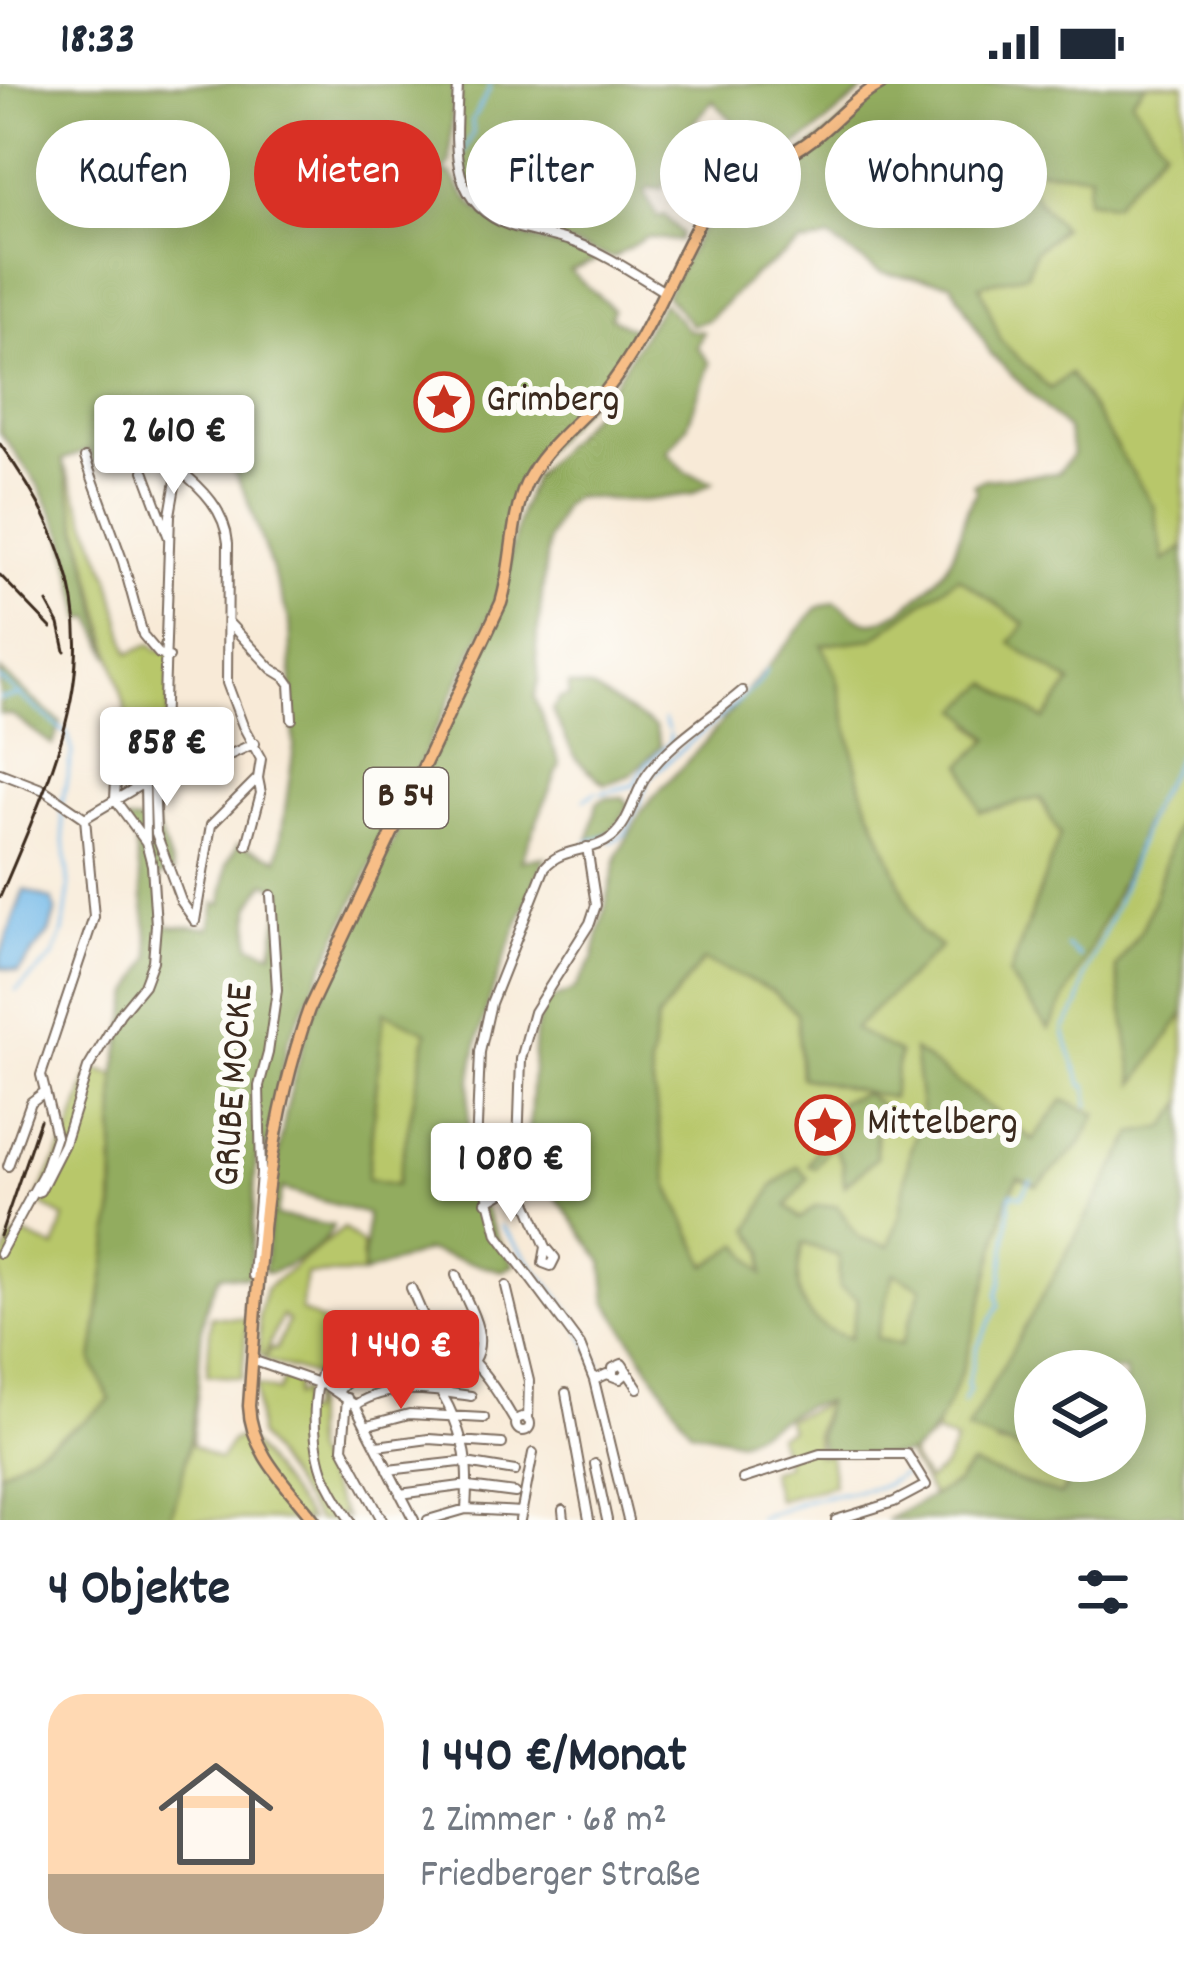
<!DOCTYPE html>
<html lang="de">
<head>
<meta charset="utf-8">
<style>
	body { margin:0; font-family:Dekko,sans-serif; background:#f6f6f7; color:#1f2937; height:100vh; display:flex; flex-direction:column; font-size:45px; white-space:nowrap }
	* { box-sizing:border-box; margin:0 }
	p { font-size:39px; color:#747a83 }
	.icon { flex:none; width:66px; height:66px; fill:none; stroke:currentColor; stroke-width:2; stroke-linecap:round; stroke-linejoin:round }
	.map { position:relative; height:1436px; overflow:hidden }
	.side { display:flex; flex-direction:column; background:#fff; flex:1 }
	.side>* { flex:none }
	.guide { position:absolute; left:36px; top:36px; width:1113px; height:108px; display:flex; gap:24px }
	.tools { position:absolute; left:1014px; top:1266px; display:grid; gap:24px }
	.tools a { display:grid; place-items:center; width:132px; height:132px; border-radius:50%; background:#fff; box-shadow:0 6px 30px #0003; font-size:60px }
	.price { position:absolute; translate:-50% -102px; padding:0 27px; border-radius:12px; background:#fff; color:#222; font-size:39px; line-height:78px; filter:drop-shadow(0 3px 6px #0008) }
	.price::after { content:''; position:absolute; left:50%; top:72px; width:36px; height:27px; margin-left:-18px; background:inherit; clip-path:polygon(0 0,100% 0,50% 100%) }
	.price.on { background:#d93025; color:#fff }
	ul { padding:0; list-style:none }
	li { display:flex; align-items:center; gap:36px; height:300px; padding:0 48px }
	li span { display:grid; place-items:center; flex:none; width:336px; height:240px; border-radius:36px; color:#555 }
	li>.icon { margin-inline-start:auto }
	span .icon { width:144px; height:144px; fill:#fffc; stroke-width:1 }
	li b { font-size:51px }
	h2 { display:flex; justify-content:space-between; align-items:center; height:144px; padding:0 48px; font-size:51px }
	.chip { padding:0 42px; border-radius:54px; background:#fff; box-shadow:0 6px 30px #0003; font-size:42px; line-height:108px }
	.chip.on { background:#d93025; color:#fff }
	.status { display:flex; justify-content:space-between; align-items:center; height:84px; padding:0 60px; background:#fff; direction:ltr }
	.status svg { height:33px; fill:currentColor }
	.map>svg:first-child { display:block }
	.green { fill:#b8c76a; stroke:#7a7844; stroke-width:3; fill-rule:evenodd }
	.forest { fill:#92ac5e; stroke:#666b3e; stroke-width:3; fill-rule:evenodd }
	.water { fill:#71b8e8; stroke:#567183; stroke-width:3 }
	.lines { fill:none; stroke-linecap:round; stroke-linejoin:round }
	.stream { stroke:#71b8e8; stroke-width:3 }
	.minor-casing { stroke:#7d6d5f; stroke-width:12 }
	.major-casing { stroke:#7d6d5f; stroke-width:15 }
	.minor { stroke:#fff; stroke-width:8 }
	.major { stroke:#f7be87; stroke-width:10 }
	.rail { stroke:#3b2a1e; stroke-width:3 }
	.labels { text-anchor:middle; dominant-baseline:central; stroke-width:12; stroke-linejoin:round; paint-order:stroke }
	.shield { fill:#fdfcf7; stroke:#75695f; stroke-width:3 }
	.shield-label { font-size:36px; font-weight:bold; fill:#3b2a1e }
	.poi-label { font-size:39px; fill:#3b2a1e; stroke:#fdfcf7; text-anchor:start }
	.street-label { font-size:39px; fill:#3b2a1e; stroke:#fdfcf7 }
</style>
</head>
<body>
<div class="status"><b>18:33</b><svg viewBox="0 0 49 12"><path d="M0 12V9h3v3zM5 12V6h3v6zM10 12V3h3v9zM15 12V0h3v12zM26 1h20v11H26zM47 4h2v5h-2z"/></svg></div>
<div class="map">
<svg width="1184" height="1436" viewBox="0 0 1184 1436">
	<rect width="100%" height="100%" fill="#fdfcf7"/>
	<filter id="ink" filterUnits="userSpaceOnUse"><feTurbulence type="fractalNoise" baseFrequency=".00833" numOctaves="2"/><feDisplacementMap in="SourceGraphic" scale="24" xChannelSelector="R" yChannelSelector="G"/><feConvolveMatrix kernelMatrix="1 2 1 2 8 2 1 2 1" color-interpolation-filters="sRGB"/></filter>
	<filter id="wash" filterUnits="userSpaceOnUse"><feTurbulence type="fractalNoise" baseFrequency=".004" numOctaves="4" result="noise"/><feDisplacementMap in="SourceGraphic" scale="48" xChannelSelector="R" yChannelSelector="G"/><feGaussianBlur stdDeviation="2.7" result="paint"/><feColorMatrix in="noise" values="0 0 0 0 0 0 0 0 0 0 0 0 0 0 0 0 0 1.4 0 .05"/><feComposite in="paint" operator="in"/></filter>
	<g filter="url(#wash)">
		<rect width="100%" height="100%" fill="#f8ead7"/>
		<path class="green" d="M1146,0H1184V463L1164,478L1153,422L1071,291L1050,305L1000,257L980,201L1027,190L1035,167L1062,144L1034,113L1027,85L1091,90L1131,16Z
			M62,376L110,494L129,569L151,560L157,566H172L167,647L133,654Z
			M958,492L1025,540L1011,559L1071,599L1044,637L972,641C1011,669 1039,709 1060,751L1009,892L1050,943C1079,888 1108,831 1132,773C1148,737 1161,694 1184,663V714L1153,819L1142,845L1116,884L1135,998L1184,929V1018L1166,1044L1134,1050L997,1361L1015,1362L1035,1372V1377L1051,1379L1070,1395L1060,1412L972,1381L955,1399L933,1413L907,1370L936,1348L1007,1115L1018,1093L1080,1061L1096,1030L1034,1057L915,967L922,1031L910,1067L900,1131L889,1163L801,1135L787,1122L798,1082L764,1168V1192L707,1182L669,1103L650,983L657,935L703,876L771,906L798,929L801,993L891,1013L854,945L879,920L920,849L861,703L836,590L821,560L872,555ZM841,1017L876,1050V1074L844,1100L843,1079L832,1059L809,1080ZM936,1350L956,1357L944,1383L927,1397L912,1375V1368Z
			M384,927L427,947L398,1101L367,1096Z
			M91,984L115,991L110,1316L83,1338L0,1388V1184L12,1155L24,1150L55,1164L64,1134L36,1117L71,1046Z
			M344,1144L362,1160L363,1190H306L301,1227L331,1242L342,1258L329,1264L315,1292L265,1276L271,1264L276,1266L288,1237L282,1232L264,1273L260,1271L259,1233L265,1205Z
			M803,1159L839,1172L858,1214L851,1255C799,1240 790,1209 803,1159Z
			M894,1188L922,1204L902,1261L875,1255Z
			M211,1232L247,1235L242,1294L207,1291Z
			M285,1291L297,1295L295,1312L302,1308L304,1298L300,1328L307,1329L312,1308H316L312,1314V1369L347,1436L340,1430L336,1436H317L258,1351L256,1301L278,1308Z
			M198,1301L192,1361L219,1376L232,1357L245,1352L310,1436H169Z
			M825,1320L816,1350L817,1371H830L834,1401L777,1416L769,1387L786,1381L777,1351L790,1345L786,1335Z"/>
		<path class="forest" d="M0,0H453L450,79L443,91L451,90C484,151 534,154 595,173V177L570,187L613,225L610,233L636,247L602,303L537,374L512,411L505,487L498,514L288,957L266,1065L256,1074L250,1189L247,1193L220,1191C200,1222 200,1263 198,1299C195,1332 182,1406 169,1436H0V1388L83,1338L110,1316L92,1277L114,1123L115,991L131,909L151,873L135,757L122,737L155,738L174,788L158,792L167,842L210,844L215,819L222,820L227,780L238,760L278,775L294,663L290,538L246,411L225,370L185,383L176,380L166,342L94,379L89,366L62,376L110,573L92,533L83,536L65,453L39,402L0,348ZM266,798L283,807L272,869L250,861V823Z
			M461,0H871L813,50L702,122L698,117L713,97L723,95L734,38L713,17L676,58L701,97L697,103L683,106L670,118L679,92L668,89L662,105L648,104L645,110L658,133L664,131L681,149L679,157L646,153L613,174C563,155 479,142 464,86L467,82H460L458,71Z
			M894,0H1146L1132,16L1164,63L1114,120L1086,116L1090,90L1027,85L1035,113L1062,144L1035,167L1027,190L980,201L1001,257L1050,305L1070,290L1154,423L1164,477L1184,463V663L1143,741L1133,771L1085,877L1049,945L1009,892L1060,751L1040,714L980,728L963,680L990,654L960,625L989,599L1044,636L1071,599L1010,559L1025,540L958,493L872,555L822,561L836,590L861,703L920,848L941,863L854,945L899,969L892,1014L801,993L797,929L771,906L703,876L657,935L650,983L669,1103L707,1182L740,1160L763,1190L764,1168L750,1145L773,1102L798,1082L808,1094L787,1122L800,1135L816,1122H837L860,1155L889,1162L900,1131L910,1067L922,1031L914,966L1033,1056L1063,1016L1097,1030L1080,1061L1037,1102L1018,1094L1007,1115C993,1168 960,1354 906,1370C888,1375 843,1368 822,1368L819,1352L826,1318L804,1322L740,1357L690,1346L607,1218L603,1178L528,1074L535,948L545,919L574,906L593,875L618,770L643,725L705,658L817,524L835,518C846,524 856,536 868,538C891,542 939,498 949,478C962,454 961,429 977,407L973,401L985,395L1058,389L1073,370L1067,345L991,270L951,199L881,189L829,154L806,160L803,158L754,191L708,236L692,241L666,211L700,147L712,141L710,131C738,98 776,86 811,62C840,42 861,16 894,0ZM803,1159L839,1172V1203L858,1215L850,1254C800,1240 790,1208 803,1159ZM894,1189L922,1204L901,1261L876,1254Z
			M663,218L688,246L703,248L697,263L710,279L687,342L667,368L687,389L713,398L692,410L642,417L575,413L563,421L548,456L536,565L539,595L534,613L560,680L521,777L545,773C490,912 421,1039 514,1181L502,1187L426,1167L363,1190L367,1130L282,1105L276,1132L333,1142C322,1168 294,1178 270,1189L264,1187C273,1097 282,1022 311,935L497,531L521,425L534,392L601,319ZM384,928L427,948L397,1101L367,1095Z
			M0,587L61,639L53,661L12,631L0,630Z
			M569,601L591,604L655,643L661,662L631,691L605,700L576,675L552,626L560,614L569,612Z
			M623,713L629,720C620,739 610,753 589,757L597,719L606,714Z
			M1184,714V929L1135,1000L1116,884L1142,845L1153,819Z
			M865,1009L887,1026L876,1050V1074L844,1102L843,1079L832,1060L815,1084L809,1081L841,1017Z
			M1184,1018V1436L1169,1429L1134,1436H886L955,1400L972,1381L1060,1411L1070,1395L1047,1377H1125V1287H1035V1372C1012,1361 990,1357 967,1346L1134,1049L1166,1043Z"/>
		<path class="water" d="M24,806L52,816L56,826L49,849L18,888L0,883V872Z"/>
		<g class="lines">
			<path class="stream" d="M462,71L473,49L472,36L489,7V0
				M0,595L68,651L72,668L61,724L69,805L63,848L53,873L16,907
				M0,615L21,611
				M664,636L668,645
				M601,709L634,701L646,681L670,659V650
				M585,715L596,708
				M588,758L608,751
				M611,758L625,750L651,692L758,600L767,586
				M1067,862L1080,873
				M1089,1022L1087,1002H1083C1076,982 1067,965 1064,945L1079,921L1085,892L1116,822L1151,724L1184,662
				M501,1142L575,1234L600,1283
				M963,1319L970,1305L967,1301L977,1263L999,1221L997,1211L1002,1196L1011,1109L1021,1112L1031,1097
				M758,1434L811,1415L883,1402L906,1388"/>
		</g>
	</g>
	<g filter="url(#ink)">
		<g class="lines">
			<defs>
				<path id="minor" d="M458,0C456,55 445,119 511,142C531,148 553,151 573,158C605,169 635,190 663,207
					M85,374L123,478L143,551L159,570L169,573
					M178,385C203,404 225,427 228,459L227,599L243,642L261,675L258,694L211,741L195,837
					M144,387L169,454
					M228,538L272,585L285,593L290,600L292,635
					M212,637L227,672
					M112,653L117,676L115,715
					M160,688L227,672L255,659
					M0,689L44,706L85,734
					M154,693L156,749L181,817L195,837
					M115,716L146,758
					M85,734L154,693L162,679L170,431L178,385
					M247,761L261,709L258,694
					M8,1082L31,1018L43,1009
					M517,1094L546,1163
					M31,1110L40,1107L64,1060L88,984L120,930L144,901L153,877L156,841L152,781L146,758L145,699
					M486,1118L512,1103L517,1094L521,975L534,928L590,839L596,821L587,763
					M546,1163L555,1174L551,1182L543,1179Z
					M0,1169L43,1090L56,1052L41,991L94,833L85,734
					M456,1191C465,1218 490,1249 474,1276
					M258,1192L253,1191L261,1089L259,1002L268,969L277,906L271,811
					M506,1202L529,1297L528,1336
					M411,1204L434,1257
					M402,1265C453,1230 493,1300 514,1336
					M252,1276L327,1302L355,1321L414,1436
					M613,1291V1284L622,1280L638,1304
					M594,1296L607,1290L620,1295L627,1289
					M338,1308C364,1273 421,1284 459,1288
					M566,1309L589,1436
					M347,1314L343,1364L382,1436
					M355,1321C390,1298 432,1306 471,1312
					M516 1340a7 7 0 1 1 14 0a7 7 0 1 1-14 0Z
					M368,1341L409,1330L484,1334
					M377,1362L429,1355L502,1360
					M595,1380L607,1436
					M388,1386L460,1378L515,1387
					M743,1395L820,1370H907L926,1401L894,1418L836,1436
					M400,1410L461,1402L515,1409
					M563,1426L564,1436
					M350,1436C340,1421 330,1405 323,1388C311,1354 307,1279 345,1260C410,1229 461,1329 466,1379C468,1394 467,1410 466,1425
					M428,1436L466,1425L522,1428
					M520,1436L533,1369
					M628,1436L594,1296L580,1261L498,1151L476,1066L480,968L491,919L545,783C563,762 592,769 612,753C632,736 634,707 649,688C673,656 712,633 742,607"/>
				<path id="major" d="M314,1436C287,1401 251,1369 249,1322C259,1187 263,1053 309,925L501,519C513,480 510,437 526,400C543,363 579,339 605,308C645,259 669,193 700,137C735,86 771,88 814,54C837,36 854,14 881,0"/>
			</defs>
			<use href="#minor" class="minor-casing"/>
			<use href="#major" class="major-casing"/>
			<use href="#minor" class="minor"/>
			<use href="#major" class="major"/>
			<path class="rail" d="M0,360C126,531 75,638 0,813
				M0,491L51,544
				M47,518L59,540L65,567
				M0,1152L40,1036"/>
		</g>
	</g>
	<defs>
		<symbol id="sight-ring" viewBox="-11 -11 22 22"><circle r="9.5" fill="#fdfcf7" stroke="#c8321e" stroke-width="1.5"/><path d="M0-6L1.8-2.2L6-1.7L2.9 1.2L3.7 5.4L0 3.3L-3.7 5.4L-2.9 1.2L-6-1.7L-1.8-2.2Z" fill="#c8321e"/></symbol>
	</defs>
	<g fill-rule="evenodd">
		<use href="#sight-ring" x="411" y="285" width="66" height="66"/>
		<use href="#sight-ring" x="792" y="1008" width="66" height="66"/>
	</g>
	<g class="labels">
		<rect class="shield" x="364" y="684" width="84" height="60" rx="9"/>
		<g class="shield-label">
			<text x="406" y="714">B 54</text>
		</g>
		<g class="poi-label">
			<text x="486" y="318">Grimberg</text>
			<text x="867" y="1041">Mittelberg</text>
		</g>
		<g class="street-label">
			<text transform="translate(236 1001) rotate(-86)">GRUBE MOCKE</text>
		</g>
	</g>
</svg>
<div class="tools">
<a><svg class="icon" aria-label="layers" viewBox="0 0 24 24"><path d="M12 4l9 5-9 5-9-5zM3 14l9 5 9-5"/></svg></a>
</div>
<b class="price" style="left:174px;top:413px">2 610 €</b>
<b class="price" style="left:167px;top:725px">858 €</b>
<b class="price" style="left:511px;top:1141px">1 080 €</b>
<b class="price on" style="left:401px;top:1328px">1 440 €</b>
<div class="guide">
<a class="chip">Kaufen</a>
<a class="chip on">Mieten</a>
<a class="chip">Filter</a>
<a class="chip">Neu</a>
<a class="chip">Wohnung</a>
</div>
</div>
<section class="side">
<h2>4 Objekte<svg class="icon" aria-label="filters" viewBox="0 0 24 24"><path d="M4 7h16M4 17h16"/><circle cx="9" cy="7" r="2"/><circle cx="15" cy="17" r="2"/></svg></h2>
<ul>
<li><span style="background:linear-gradient(#ffd9b3 75%,#b9a48a 0)"><svg class="icon" aria-label="home" viewBox="0 0 24 24"><path d="M3 11l9-7 9 7M6 9v11h12V9"/></svg></span><div><b>1 440 €/Monat</b><p>2 Zimmer · 68 m²</p><p>Friedberger Straße</p></div></li>
</ul>
</section>
</body>
</html>
